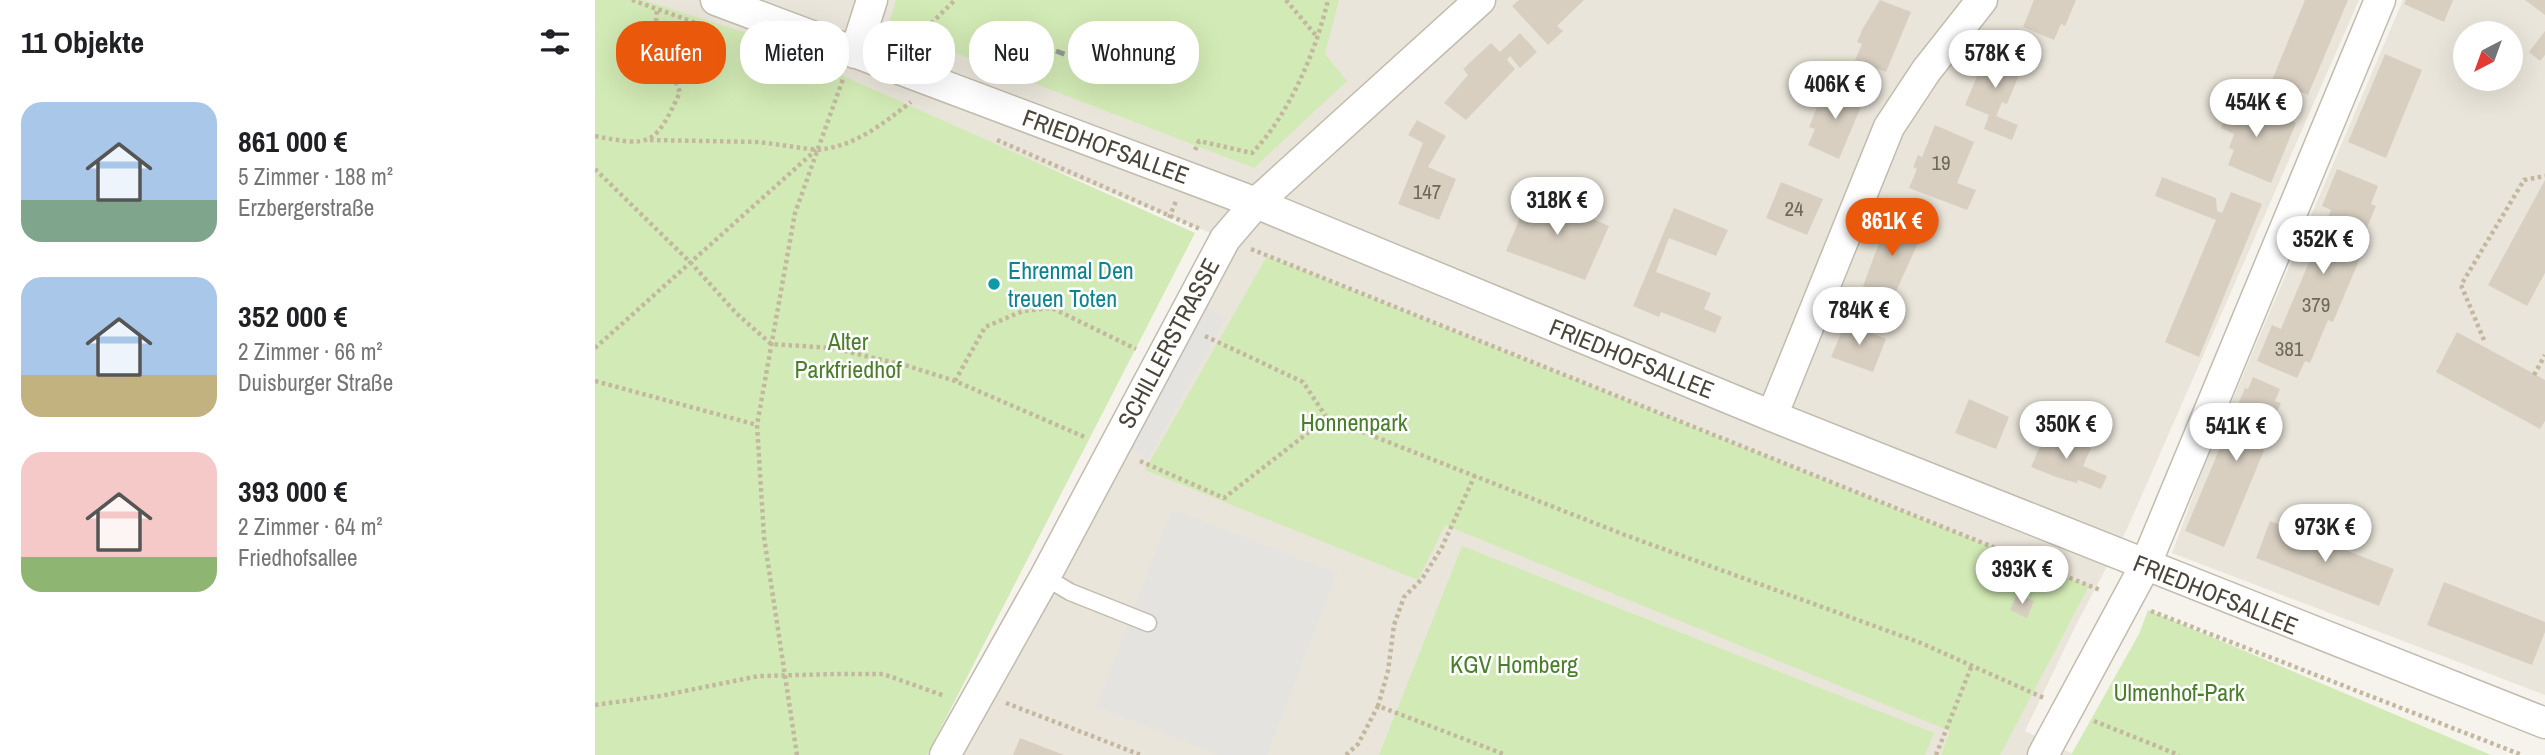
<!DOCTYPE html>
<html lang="de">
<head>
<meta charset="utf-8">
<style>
	body { margin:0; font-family:"Archivo Narrow",sans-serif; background:#f2f2f2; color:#202124; height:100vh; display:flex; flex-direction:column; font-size:26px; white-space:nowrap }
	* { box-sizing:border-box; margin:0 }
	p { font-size:23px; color:#757577 }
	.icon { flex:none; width:38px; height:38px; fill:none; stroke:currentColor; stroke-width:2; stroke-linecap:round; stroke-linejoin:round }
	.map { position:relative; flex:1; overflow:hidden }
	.sheet { display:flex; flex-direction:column; background:#fff; width:595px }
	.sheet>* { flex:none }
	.top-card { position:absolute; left:21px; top:21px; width:665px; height:63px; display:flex; gap:14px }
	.needle { width:46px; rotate:221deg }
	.controls { position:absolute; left:1858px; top:21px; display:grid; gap:14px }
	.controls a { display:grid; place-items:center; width:70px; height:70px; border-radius:50%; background:#fff; box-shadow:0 7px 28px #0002; font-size:35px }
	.price { position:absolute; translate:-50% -60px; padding:0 16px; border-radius:24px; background:#fff; color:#222; font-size:23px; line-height:46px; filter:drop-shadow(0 2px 4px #0008) }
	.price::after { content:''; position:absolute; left:50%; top:42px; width:21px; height:16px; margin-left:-10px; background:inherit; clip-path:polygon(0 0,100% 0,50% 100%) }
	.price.active { background:#ea580c; color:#fff }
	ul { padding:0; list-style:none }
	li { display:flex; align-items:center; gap:21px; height:175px; padding:0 21px }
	li span { display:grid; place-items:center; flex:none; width:196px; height:140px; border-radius:21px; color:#555 }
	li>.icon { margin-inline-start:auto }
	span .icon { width:84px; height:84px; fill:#fffc; stroke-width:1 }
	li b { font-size:30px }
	h2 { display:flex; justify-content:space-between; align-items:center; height:84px; padding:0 21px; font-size:30px }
	.tag { padding:0 24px; border-radius:28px; background:#fff; box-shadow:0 7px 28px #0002; font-size:24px; line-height:63px }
	.tag.active { background:#ea580c; color:#fff }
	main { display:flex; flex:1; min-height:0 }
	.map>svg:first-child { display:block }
	.residential { fill:#eae5da; fill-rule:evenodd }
	.green { fill:#d2eab5 }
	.parking { fill:#e5e3e0 }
	.building { fill:#d8cfc1 }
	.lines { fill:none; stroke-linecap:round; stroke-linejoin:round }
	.lane-casing { stroke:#c2bbae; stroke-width:19 }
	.street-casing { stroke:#c2bbae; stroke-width:33 }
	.path { stroke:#c4b79f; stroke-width:4.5; stroke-dasharray:3.5 3.5; stroke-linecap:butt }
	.lane { stroke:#fff; stroke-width:16 }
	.street { stroke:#fff; stroke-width:30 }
	.rail { stroke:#9a9a9a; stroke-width:5; stroke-dasharray:9 9; stroke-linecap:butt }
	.culture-dot { fill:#0f9aa8; stroke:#fff; stroke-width:2.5 }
	.labels { text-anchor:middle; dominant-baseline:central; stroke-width:5; stroke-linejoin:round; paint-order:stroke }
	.number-label { font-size:21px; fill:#6e675b }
	.street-label { font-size:24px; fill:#4b4439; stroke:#fff }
	.culture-label { font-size:24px; fill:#0d838f; stroke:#fff; text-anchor:start }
	.park-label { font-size:24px; fill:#4a7f2a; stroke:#fff }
</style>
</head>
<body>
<main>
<section class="sheet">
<h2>11 Objekte<svg class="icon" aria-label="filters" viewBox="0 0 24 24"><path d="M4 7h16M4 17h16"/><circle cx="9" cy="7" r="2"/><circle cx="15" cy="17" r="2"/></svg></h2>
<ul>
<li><span style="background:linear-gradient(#a9c7e8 70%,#7fa58c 0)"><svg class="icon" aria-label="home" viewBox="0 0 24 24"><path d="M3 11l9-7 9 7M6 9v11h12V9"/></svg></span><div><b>861 000 €</b><p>5 Zimmer · 188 m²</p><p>Erzbergerstraße</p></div></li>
<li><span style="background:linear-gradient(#a9c7e8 70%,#c2b280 0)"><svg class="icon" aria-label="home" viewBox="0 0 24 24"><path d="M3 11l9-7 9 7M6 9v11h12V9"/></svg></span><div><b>352 000 €</b><p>2 Zimmer · 66 m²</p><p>Duisburger Straße</p></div></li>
<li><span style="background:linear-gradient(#f6c9c9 75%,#8fb573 0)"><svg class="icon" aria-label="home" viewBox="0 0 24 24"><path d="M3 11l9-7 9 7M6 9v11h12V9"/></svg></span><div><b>393 000 €</b><p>2 Zimmer · 64 m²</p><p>Friedhofsallee</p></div></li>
</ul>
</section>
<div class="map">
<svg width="1950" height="755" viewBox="0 0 1950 755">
	<rect width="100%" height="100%" fill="#f6f3ec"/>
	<path class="residential" d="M44,0H1764L1532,529L1482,623L1430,731L1480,755H350L630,239Z
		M1808,0H1950V695L1577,553L1610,464ZM1871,33H1916V79H1871Z"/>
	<path class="green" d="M0,0H48L152,33L600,233L332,755H0Z
		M301,0H744L730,54L752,81L659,168L293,27Z
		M672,256L1494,586L1405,755H1346L1355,731L850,525L823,580L550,470Z
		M867,546L1339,733L1330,755H784Z
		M1553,610L1600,630L1896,755H1476L1544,634Z"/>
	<path class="parking" d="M611,307L631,318L553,459L533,448Z
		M577,509L742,573L672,755H624L501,707Z"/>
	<path class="building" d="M924,0H989L962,26L968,31L953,45L917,6Z
		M1285,0L1316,12L1291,72L1260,60L1267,44L1262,42L1268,28Z
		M1439,0H1481L1470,26L1466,24L1459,40L1428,27Z
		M1710,0H1753L1713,95L1677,80Z
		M1811,0H1858L1849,22L1809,4Z
		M1930,0H1950V15Z
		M1950,31V55L1945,61L1934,52Z
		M925,33L942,52L925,68L915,56L912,60L920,69L871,120L849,103L873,75L868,69L896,43L905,52Z
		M1395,45L1426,58L1419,73L1424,75L1412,104L1407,102L1401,116L1423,125L1417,140L1389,129L1394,115L1370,105Z
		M1790,54L1827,70L1791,158L1753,142Z
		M1238,84L1270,97L1244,159L1213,145L1220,129L1214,127L1220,112L1226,99L1231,101Z
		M1633,95L1646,100L1641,112L1638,113L1639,120L1645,122L1652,120L1658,104L1701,123L1676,183L1633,165L1639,150L1634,148L1639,134L1626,128L1630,117L1621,111L1619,105L1629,107Z
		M822,120L851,136L833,167L861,179L844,220L803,204L828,143L813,135Z
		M1340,125L1379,142L1362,183L1381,190L1372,210L1314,188L1322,169L1318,167L1323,155L1327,157Z
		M1742,169L1783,186L1776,204L1781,206L1763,249L1768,251L1738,322L1733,320L1715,363L1710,361L1702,378L1662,361L1677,325L1686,329L1690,319L1736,210L1727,206Z
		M1567,177L1621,198L1622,211L1627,213L1636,192L1667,204L1604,357L1570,342L1621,220L1560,196Z
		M1950,180V273L1932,306L1893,285Z
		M1186,182L1228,199L1212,235L1171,218Z
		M936,192L1014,226L990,280L911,251Z
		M1079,208L1133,230L1121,256L1074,238L1061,272L1116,293L1109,309L1127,317L1120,333L1066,312L1064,317L1038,306Z
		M1293,219L1327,234L1298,298L1268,286Z
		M1251,322L1291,339L1278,372L1236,357Z
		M1862,332L1950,380V421L1945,429L1841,372Z
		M1658,377L1685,389L1680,401L1686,403L1677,423L1686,430L1682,439L1675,436L1629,547L1590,531L1650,388L1653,389Z
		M1374,399L1414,417L1401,449L1360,433Z
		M1452,430L1496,448L1488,466L1512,476L1506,489L1483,480L1482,483L1464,478L1436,467Z
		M1675,521L1799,569L1784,606L1661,558Z
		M1849,582L1950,622V632L1937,665L1832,625Z
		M1422,594L1439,601L1432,618L1415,610Z
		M425,738L469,755H418Z"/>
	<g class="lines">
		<defs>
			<path id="lane" d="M450,577L475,592L553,623"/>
			<path id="street" d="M121,0L661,203L1177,416L1950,723
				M260,53L277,0
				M1177,416L1294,127L1331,71L1387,0
				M350,755L450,577L630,239L661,203L885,0
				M1448,755L1550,566L1785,0"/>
		</defs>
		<use href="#lane" class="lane-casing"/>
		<use href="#street" class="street-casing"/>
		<path class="path" d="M37,0L104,24
			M691,0L723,38
			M316,43L360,0
			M0,136C56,147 60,146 85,92L76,71L59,45L62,10
			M55,140L164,142L222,150C261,146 286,125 316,102
			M402,140L605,229
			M600,150L604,141L657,153C694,115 721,51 733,0
			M0,169L97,264L141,313L176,344L237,348L313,366L360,381L492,438
			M574,218L581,201
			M656,249L1505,590
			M610,336L708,382L732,418L1030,535L1326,643L1449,698
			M1889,340L1866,285L1929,180L1950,176
			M0,348L221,150
			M1939,375L1950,355
			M0,381L162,425
			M360,381L390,327L428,311L457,308L541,349
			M545,461L629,498L732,418
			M880,475L847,547L827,579L809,597L799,625L793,671L783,706L911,755
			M1556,611L1927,755
			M411,703L546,755
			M0,705L65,696L164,676L243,674H288L350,696
			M1499,721L1584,755
			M202,755L169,537L162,425L200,213L248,79
			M751,755L763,744L783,706
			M1341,755L1377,665"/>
		<use href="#lane" class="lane"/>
		<use href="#street" class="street"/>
		<path class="rail" d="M461,51L540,80"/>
	</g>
	<circle class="culture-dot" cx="399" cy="284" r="7"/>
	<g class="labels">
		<g class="number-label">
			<text x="1346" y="162">19</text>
			<text x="832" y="191">147</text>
			<text x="1199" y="208">24</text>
			<text x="1721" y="304">379</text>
			<text x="1694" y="348">381</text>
		</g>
		<g class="street-label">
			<text transform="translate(511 146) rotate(20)">FRIEDHOFSALLEE</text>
			<text transform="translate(573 343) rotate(-62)">SCHILLERSTRASSE</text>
			<text transform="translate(1037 358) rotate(22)">FRIEDHOFSALLEE</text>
			<text transform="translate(1621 594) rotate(22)">FRIEDHOFSALLEE</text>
		</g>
		<g class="culture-label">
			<text x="413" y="270">Ehrenmal Den<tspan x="413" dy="28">treuen Toten</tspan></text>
		</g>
		<g class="park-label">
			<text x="253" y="341">Alter<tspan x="253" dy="28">Parkfriedhof</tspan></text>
			<text x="759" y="422">Honnenpark</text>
			<text x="919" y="664">KGV Homberg</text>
			<text x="1584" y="692">Ulmenhof-Park</text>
		</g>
	</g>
</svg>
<div class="controls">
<a><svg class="needle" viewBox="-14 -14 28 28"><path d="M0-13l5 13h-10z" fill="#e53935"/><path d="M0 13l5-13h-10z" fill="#757577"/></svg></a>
</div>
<b class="price" style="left:1400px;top:90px">578K €</b>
<b class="price" style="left:1240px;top:121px">406K €</b>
<b class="price" style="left:1661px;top:139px">454K €</b>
<b class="price" style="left:962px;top:237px">318K €</b>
<b class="price active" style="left:1297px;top:258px">861K €</b>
<b class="price" style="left:1728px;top:276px">352K €</b>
<b class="price" style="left:1264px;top:347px">784K €</b>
<b class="price" style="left:1471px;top:461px">350K €</b>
<b class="price" style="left:1641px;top:463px">541K €</b>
<b class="price" style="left:1730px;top:564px">973K €</b>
<b class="price" style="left:1427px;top:606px">393K €</b>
<div class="top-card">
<a class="tag active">Kaufen</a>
<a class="tag">Mieten</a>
<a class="tag">Filter</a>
<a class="tag">Neu</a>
<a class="tag">Wohnung</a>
</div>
</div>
</main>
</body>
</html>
